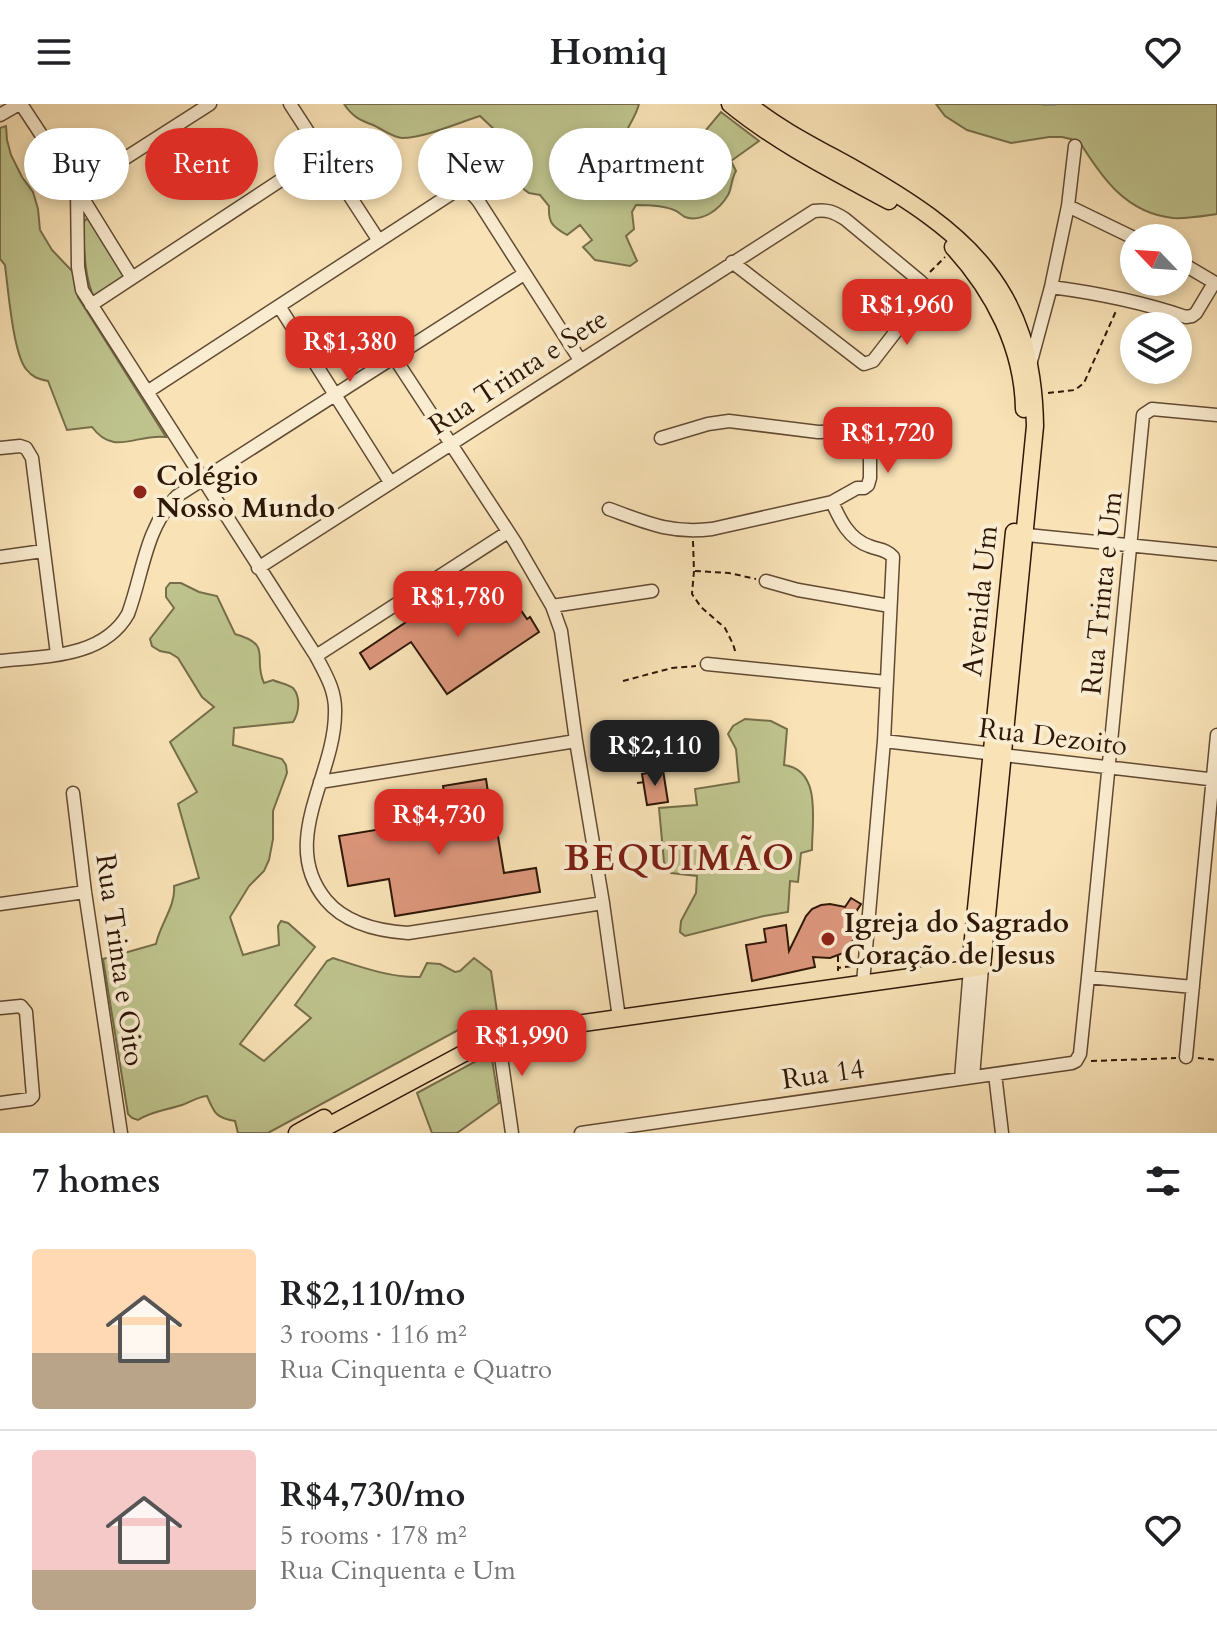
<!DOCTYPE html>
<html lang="en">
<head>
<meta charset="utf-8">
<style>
	body { margin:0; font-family:Cardo,serif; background:#f2f2f2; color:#202124; height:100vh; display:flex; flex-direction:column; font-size:30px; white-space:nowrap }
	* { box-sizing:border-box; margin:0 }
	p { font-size:26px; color:#757577 }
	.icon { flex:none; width:44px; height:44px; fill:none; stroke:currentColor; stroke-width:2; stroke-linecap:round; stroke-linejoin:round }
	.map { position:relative; height:1029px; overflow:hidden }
	.details { display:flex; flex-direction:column; background:#fff; flex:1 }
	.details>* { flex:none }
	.guide { position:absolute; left:24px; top:24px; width:800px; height:72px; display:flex; gap:16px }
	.needle { width:52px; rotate:295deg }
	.controls { position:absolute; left:1120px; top:120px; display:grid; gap:16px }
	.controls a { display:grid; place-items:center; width:72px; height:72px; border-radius:50%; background:#fff; box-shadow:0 4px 12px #0003; font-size:40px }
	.price { position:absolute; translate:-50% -68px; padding:0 18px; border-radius:16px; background:#d93025; color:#fff; font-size:26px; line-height:52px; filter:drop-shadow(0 2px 4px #0008) }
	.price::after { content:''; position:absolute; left:50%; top:48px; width:24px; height:18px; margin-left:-12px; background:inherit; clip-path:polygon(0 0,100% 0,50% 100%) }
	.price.on { background:#222; color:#fff }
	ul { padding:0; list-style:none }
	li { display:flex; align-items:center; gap:24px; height:200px; padding:0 32px }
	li+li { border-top:2px solid #e0e0e0 }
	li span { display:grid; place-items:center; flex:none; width:224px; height:160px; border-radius:8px; color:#555 }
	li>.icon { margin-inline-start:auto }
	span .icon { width:96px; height:96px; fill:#fffc; stroke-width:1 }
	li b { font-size:34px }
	h2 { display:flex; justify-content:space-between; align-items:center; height:96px; padding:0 32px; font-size:34px }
	.pill { padding:0 28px; border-radius:36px; background:#fff; box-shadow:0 4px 12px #0003; font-size:28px; line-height:72px }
	.pill.on { background:#d93025; color:#fff }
	header { display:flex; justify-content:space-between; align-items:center; height:104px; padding:0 32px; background:#fff; font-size:36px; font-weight:700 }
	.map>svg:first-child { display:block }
	.green { fill:#bec38d; stroke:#766e4a; stroke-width:2 }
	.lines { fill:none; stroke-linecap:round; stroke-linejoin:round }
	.stream { stroke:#747a72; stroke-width:3 }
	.building { fill:#dc967b; stroke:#2f1807; stroke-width:2 }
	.minor-casing { stroke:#614a33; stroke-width:15 }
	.major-casing { stroke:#2f1807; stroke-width:19 }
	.path { stroke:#2f1807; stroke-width:2; stroke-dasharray:6 4; stroke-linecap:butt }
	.minor { stroke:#faecd0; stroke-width:12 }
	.major { stroke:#f8e2b6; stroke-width:16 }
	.poi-dot { fill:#8f2418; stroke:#faecd0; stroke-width:3 }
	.labels { text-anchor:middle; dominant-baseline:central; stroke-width:8; stroke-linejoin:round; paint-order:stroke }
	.street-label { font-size:28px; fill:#2f1807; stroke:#faecd0 }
	.poi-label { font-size:28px; font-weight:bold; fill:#2f1807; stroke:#faecd0; text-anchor:start }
	.district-label { font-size:36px; font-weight:bold; letter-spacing:2px; fill:#7a1f14; stroke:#faecd0 }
</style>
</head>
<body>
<header><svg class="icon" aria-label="menu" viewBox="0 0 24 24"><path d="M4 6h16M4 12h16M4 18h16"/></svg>Homiq<svg class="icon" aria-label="heart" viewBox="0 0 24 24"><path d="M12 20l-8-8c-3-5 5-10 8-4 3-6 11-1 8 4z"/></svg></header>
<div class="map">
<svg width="1217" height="1029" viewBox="0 0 1217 1029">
	<rect width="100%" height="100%" fill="#f8e2b6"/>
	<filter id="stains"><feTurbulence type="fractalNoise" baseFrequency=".0025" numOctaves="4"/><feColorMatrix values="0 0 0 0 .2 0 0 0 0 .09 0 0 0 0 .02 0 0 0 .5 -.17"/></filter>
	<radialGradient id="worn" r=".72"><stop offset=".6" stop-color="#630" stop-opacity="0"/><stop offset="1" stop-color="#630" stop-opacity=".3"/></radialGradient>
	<path class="green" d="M344,0H639C633,22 620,26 623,53L636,63L680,57L721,8L759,37L731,57L736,67C731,75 732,84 728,91C720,105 702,119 685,113C681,111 678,107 674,106C663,101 648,101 636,101L632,108L634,125L626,132L637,157L630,162L595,156L583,143L592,136L580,121L567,131C553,123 548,119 549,102L540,91L529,89L518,81L509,69L497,28L480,12C458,19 424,34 402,34C392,33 382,25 373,21C359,16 352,12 344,0Z
		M936,0H1217V110C1203,112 1187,115 1173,114C1126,109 1102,74 1079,37L1062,33H1049L1011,39L967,26L945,12Z
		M6,22L7,36L11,51L22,73L33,88L38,105L40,126L52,146L73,168L78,193L166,333C137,329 114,353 92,323L67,326L48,277C38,275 32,273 26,265C13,249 8,184 5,161L0,155V24Z
		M88,113L91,114L124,173L94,193C84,174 84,141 83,119Z
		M170,479H181L199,488L217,492L235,530C274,541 252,554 264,579L273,576C279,579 288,580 293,584C301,593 299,609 293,618L234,624L233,641L282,655L286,661L287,669L273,707V735L269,756L264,767L249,782L230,813L243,851L279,841L278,822L281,817L288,819L315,843L240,940L264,957L311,914L295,901L327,857L333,854C361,863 391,874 420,873L427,859L440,860L455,868L460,867L474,854L491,867L498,914L486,918L471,919L268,1029H238L235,1017C216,1014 214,1009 207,992C197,993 191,998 182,1001C167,1006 152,1007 138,1016L132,1014L128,1010L103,855L156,840C160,820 176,802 174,782L199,774L178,700L197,688L170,638L214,603L202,593L178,554L170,549L160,547L152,542L150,535L174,504L166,493V484Z
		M745,615L771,617L787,625L784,661C822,666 812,717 812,746L801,749L798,778L790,777L788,808L764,812L685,832L680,828L681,817L696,789L697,772L671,769L664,758L659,704L697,701L695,685L739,678L736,645L728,630L733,622Z
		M491,949L499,999L457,1029H432L417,989Z"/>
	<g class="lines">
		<path class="stream" d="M1043,0H1055"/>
	</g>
	<path class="building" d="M509,489L527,515L530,513L539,528L447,590L411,538L370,565L360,549L448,490L466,518Z
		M663,666L668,698L647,701L642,670Z
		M486,675L491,708H494L504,769L536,764L540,788L395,812L389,775L348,782L339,732L448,714L443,682Z
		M851,794L861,800L852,814L855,823V833L846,848L830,854L813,853L815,863L752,877L746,841L766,838L764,825L786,821L789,847L806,812L812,805L821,801L830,800L845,803Z"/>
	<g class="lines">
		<defs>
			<path id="minor" d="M21,0L77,85L132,174
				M290,0L379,137
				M0,11L19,0
				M77,85L78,163L82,186L316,552C326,571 336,587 335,609C335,672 278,738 326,796C346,820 378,827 408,829L603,799
				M77,85L210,0
				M1068,102L1134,134
				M1178,157L1217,180
				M1051,183C1097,189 1142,198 1186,213L1192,212L1196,209L1214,179
				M91,201L322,49
				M279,202L390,378
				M394,253L515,438L552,502L561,527L576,637L603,799L619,914
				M1030,261L1051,183L1068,102L1075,42
				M147,288L457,86C468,86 472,89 479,98L580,256
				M0,344L20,342L26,344L32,354L57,550
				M832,398C840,416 849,435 869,442C879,446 886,445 893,453L884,637L863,879
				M609,405C647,419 671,430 712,425L832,398L857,384H864L868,381L870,374V344L868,333L859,327L818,328L729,317L708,320L661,334
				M1017,430L1217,450
				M0,453L43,447
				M258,464L814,107C827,105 834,108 845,115L920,177L924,181V191L873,257L864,260L732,158
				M766,477L798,486L890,502
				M552,502L652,487
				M316,552L508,428
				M0,557C45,552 103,554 128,510C143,470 145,424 177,392L524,170
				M707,560L886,578
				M884,637L1217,676
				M320,678L576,637
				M73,689L85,788L121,1029
				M0,800L85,788
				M1088,873L1193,883
				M0,904L21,902L26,908L33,992L30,995L0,999
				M497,925L512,1029
				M1186,953L1217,631
				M995,970L1002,1029
				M973,973L982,863
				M961,975L970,864
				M581,1029L1072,959L1076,957L1080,950L1088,873L1143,311L1152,305L1217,311"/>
			<path id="major" d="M730,0C779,40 834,67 889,97
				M953,143C994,188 1023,244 1024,305
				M970,864L1014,428
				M297,1029L324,1014
				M315,1029L498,931L982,863L1035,322C1033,183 966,128 853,64C817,44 780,26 748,0"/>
		</defs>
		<use href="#minor" class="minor-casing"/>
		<use href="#major" class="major-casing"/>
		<path class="path" d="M930,168L945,153
			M1048,289L1075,286L1084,279L1116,207
			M693,437L694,467L692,490L701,503L725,524L733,540L736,550
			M695,467L729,469L756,475
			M623,577L672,564L696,562
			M637,679L644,678
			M838,852V863
			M838,867V864L852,862
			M1198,954L1217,956
			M1091,957L1176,954"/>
		<use href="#minor" class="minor"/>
		<use href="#major" class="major"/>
	</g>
	<g class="poi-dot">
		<circle cx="140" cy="388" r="8"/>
		<circle cx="828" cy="835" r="8"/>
	</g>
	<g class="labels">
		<g class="street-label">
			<text transform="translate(518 268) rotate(-33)">Rua Trinta e Sete</text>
			<text transform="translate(1102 489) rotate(-84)">Rua Trinta e Um</text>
			<text transform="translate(980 497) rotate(-84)">Avenida Um</text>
			<text transform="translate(1053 633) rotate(7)">Rua Dezoito</text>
			<text transform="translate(120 856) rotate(82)">Rua Trinta e Oito</text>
			<text transform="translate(823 970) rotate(-8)">Rua 14</text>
		</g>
		<g class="poi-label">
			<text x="156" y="372">Colégio<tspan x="156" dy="32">Nosso Mundo</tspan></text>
			<text x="844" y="819">Igreja do Sagrado<tspan x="844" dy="32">Coração de Jesus</tspan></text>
		</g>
		<g class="district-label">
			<text x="680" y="754">BEQUIMÃO</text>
		</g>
	</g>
	<rect width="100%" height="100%" filter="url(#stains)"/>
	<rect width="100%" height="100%" fill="url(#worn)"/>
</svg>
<div class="controls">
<a><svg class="needle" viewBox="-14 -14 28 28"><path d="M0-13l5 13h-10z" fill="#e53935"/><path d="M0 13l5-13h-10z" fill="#757577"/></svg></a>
<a><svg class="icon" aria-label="layers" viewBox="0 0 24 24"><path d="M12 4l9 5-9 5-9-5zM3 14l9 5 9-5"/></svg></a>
</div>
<b class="price" style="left:907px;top:243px">R$1,960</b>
<b class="price" style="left:350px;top:280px">R$1,380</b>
<b class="price" style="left:888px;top:371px">R$1,720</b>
<b class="price" style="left:458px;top:535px">R$1,780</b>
<b class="price on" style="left:655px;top:684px">R$2,110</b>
<b class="price" style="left:439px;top:753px">R$4,730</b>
<b class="price" style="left:522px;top:974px">R$1,990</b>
<div class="guide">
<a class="pill">Buy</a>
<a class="pill on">Rent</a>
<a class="pill">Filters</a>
<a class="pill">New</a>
<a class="pill">Apartment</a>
</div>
</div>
<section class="details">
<h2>7 homes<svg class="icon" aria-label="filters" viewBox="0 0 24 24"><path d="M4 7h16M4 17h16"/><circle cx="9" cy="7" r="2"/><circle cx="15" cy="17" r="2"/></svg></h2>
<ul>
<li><span style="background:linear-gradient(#ffd9b3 65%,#b9a48a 0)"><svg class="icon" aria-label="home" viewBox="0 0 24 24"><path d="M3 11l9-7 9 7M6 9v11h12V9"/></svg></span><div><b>R$2,110/mo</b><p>3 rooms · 116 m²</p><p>Rua Cinquenta e Quatro</p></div><svg class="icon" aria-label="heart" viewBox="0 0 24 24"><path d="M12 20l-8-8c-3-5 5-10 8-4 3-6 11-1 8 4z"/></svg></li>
<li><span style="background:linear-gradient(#f6c9c9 75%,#b9a48a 0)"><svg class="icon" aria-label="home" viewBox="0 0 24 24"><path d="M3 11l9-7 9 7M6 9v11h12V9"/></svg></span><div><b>R$4,730/mo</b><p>5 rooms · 178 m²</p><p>Rua Cinquenta e Um</p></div><svg class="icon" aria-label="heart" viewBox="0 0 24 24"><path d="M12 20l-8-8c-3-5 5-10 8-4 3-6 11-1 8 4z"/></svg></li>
</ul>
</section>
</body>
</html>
